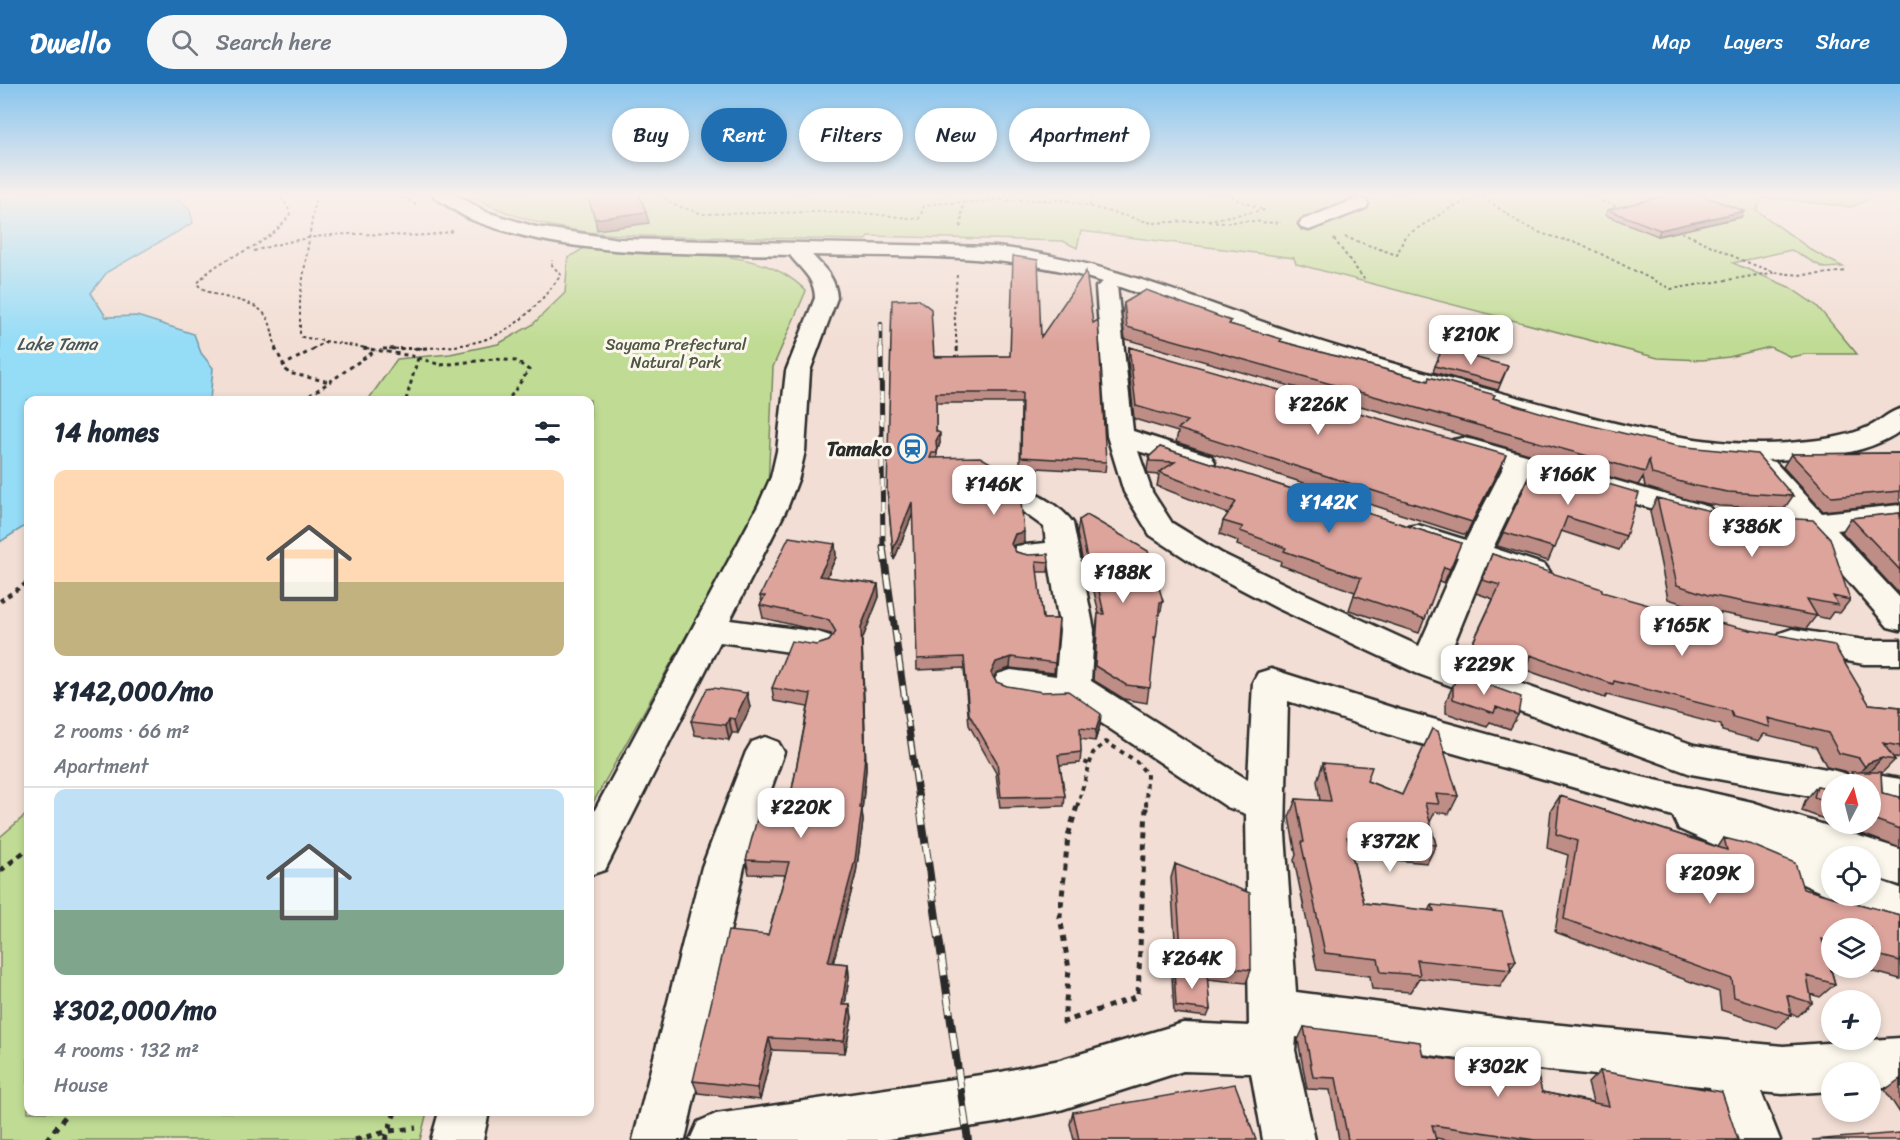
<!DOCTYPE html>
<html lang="en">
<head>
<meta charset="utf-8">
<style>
	body { margin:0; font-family:Sriracha,sans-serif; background:#f6f6f7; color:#1f2937; height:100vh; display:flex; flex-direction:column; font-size:22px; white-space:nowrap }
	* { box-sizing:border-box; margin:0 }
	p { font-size:20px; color:#747a83 }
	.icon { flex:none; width:33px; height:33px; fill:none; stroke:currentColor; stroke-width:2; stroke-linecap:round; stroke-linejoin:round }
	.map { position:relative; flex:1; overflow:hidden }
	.details { position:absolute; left:24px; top:312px; width:570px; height:720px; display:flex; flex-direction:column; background:#fff; border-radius:12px; box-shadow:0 3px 9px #0003 }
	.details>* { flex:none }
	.guide { position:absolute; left:612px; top:24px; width:570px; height:54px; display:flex; gap:12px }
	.needle { width:39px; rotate:7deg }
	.controls { position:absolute; left:1821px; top:690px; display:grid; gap:12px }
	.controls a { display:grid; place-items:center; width:60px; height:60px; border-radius:50%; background:#fff; box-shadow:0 3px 9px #0003; font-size:30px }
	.price { position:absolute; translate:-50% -51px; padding:0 14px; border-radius:12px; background:#fff; color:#222; font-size:20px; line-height:39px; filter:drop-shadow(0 2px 3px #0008) }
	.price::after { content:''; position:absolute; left:50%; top:36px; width:18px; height:14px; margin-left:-9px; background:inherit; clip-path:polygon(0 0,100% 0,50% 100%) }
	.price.active { background:#1f6fb2; color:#fff }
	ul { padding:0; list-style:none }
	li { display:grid; align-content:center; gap:12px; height:318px; padding:0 30px }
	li+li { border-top:2px solid #e0e1e3 }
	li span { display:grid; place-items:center; height:186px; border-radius:12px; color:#555 }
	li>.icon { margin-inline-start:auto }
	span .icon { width:108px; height:108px; fill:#fffc; stroke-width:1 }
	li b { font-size:26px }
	h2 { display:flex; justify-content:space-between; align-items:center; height:72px; padding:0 30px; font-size:26px }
	.pill { padding:0 21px; border-radius:27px; background:#fff; box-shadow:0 3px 9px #0003; font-size:21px; line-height:54px }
	.pill.active { background:#1f6fb2; color:#fff }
	header { display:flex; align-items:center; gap:36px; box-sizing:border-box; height:84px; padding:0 30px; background:#1f6fb2; color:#fff }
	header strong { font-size:28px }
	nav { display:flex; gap:33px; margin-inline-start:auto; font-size:21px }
	.search { width:420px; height:54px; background:#f6f6f7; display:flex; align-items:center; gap:15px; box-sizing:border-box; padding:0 21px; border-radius:33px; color:#747a83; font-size:22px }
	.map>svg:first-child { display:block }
	.green { fill:#c0dc94; stroke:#768460; stroke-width:1.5 }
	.water { fill:#95dcf7; stroke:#6b95a5; stroke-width:1.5 }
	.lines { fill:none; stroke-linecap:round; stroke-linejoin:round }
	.minor-casing { stroke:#2b2b2b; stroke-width:5 }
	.path-far3 { stroke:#2b2b2b; stroke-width:2; stroke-dasharray:3 3; stroke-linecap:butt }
	.path-far2 { stroke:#2b2b2b; stroke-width:3; stroke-dasharray:4 4; stroke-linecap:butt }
	.path-far1 { stroke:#2b2b2b; stroke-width:4; stroke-dasharray:4.5 4.5; stroke-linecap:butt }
	.path { stroke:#2b2b2b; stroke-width:5; stroke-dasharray:6 6; stroke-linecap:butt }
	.minor { fill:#fbf7ec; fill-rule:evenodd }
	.rail-far3-casing { stroke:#2b2b2b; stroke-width:4.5 }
	.rail-far2-casing { stroke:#2b2b2b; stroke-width:5 }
	.rail-far1-casing { stroke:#2b2b2b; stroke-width:7 }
	.rail-casing { stroke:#2b2b2b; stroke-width:8 }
	.rail-far3 { stroke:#fbf7ec; stroke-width:3; stroke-dasharray:8; stroke-linecap:butt }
	.rail-far2 { stroke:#fbf7ec; stroke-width:4; stroke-dasharray:11; stroke-linecap:butt }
	.rail-far1 { stroke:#fbf7ec; stroke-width:4.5; stroke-dasharray:14; stroke-linecap:butt }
	.rail { stroke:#fbf7ec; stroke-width:6; stroke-dasharray:19; stroke-linecap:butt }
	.wall { fill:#be8d86; stroke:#2b2b2b; stroke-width:1.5 }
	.shaded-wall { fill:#9b736d; stroke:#2b2b2b; stroke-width:1.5 }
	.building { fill:#dda49c; stroke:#2b2b2b; stroke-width:1.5 }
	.labels { text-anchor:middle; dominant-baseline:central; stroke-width:6; stroke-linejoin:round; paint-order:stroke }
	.far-park-label { font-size:16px; fill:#505745; stroke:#fbf7ec }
	.far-water-label { font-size:18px; font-style:italic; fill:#46575e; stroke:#fbf7ec }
	.poi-label { font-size:20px; font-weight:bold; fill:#2b2b2b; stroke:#fbf7ec; text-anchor:end }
</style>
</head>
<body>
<header>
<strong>Dwello</strong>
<div class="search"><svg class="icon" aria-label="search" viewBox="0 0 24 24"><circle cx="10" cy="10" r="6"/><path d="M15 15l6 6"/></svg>Search here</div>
<nav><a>Map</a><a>Layers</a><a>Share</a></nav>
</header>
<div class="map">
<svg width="1900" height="1056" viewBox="0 0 1900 1056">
	<rect width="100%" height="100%" fill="#f2ded4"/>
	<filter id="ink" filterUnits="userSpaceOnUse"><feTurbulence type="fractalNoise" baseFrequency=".0167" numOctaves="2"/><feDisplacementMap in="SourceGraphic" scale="12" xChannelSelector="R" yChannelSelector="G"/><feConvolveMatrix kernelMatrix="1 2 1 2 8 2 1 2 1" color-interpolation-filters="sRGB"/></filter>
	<g filter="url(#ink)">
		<path class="green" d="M468,110H1882L1851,123L1764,113L1756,126L1813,167L1843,183L1824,184L1791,166L1733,179L1789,203L1817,222L1857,270H1806L1791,273L1770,263L1729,273L1702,276L1658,274L1296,180L1294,174L1081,147L1077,164L1063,157L868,152L866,156C811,155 757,154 702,153C618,152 544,153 468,110Z
			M584,164C604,166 624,169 644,170C699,172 764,164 806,207L773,283L768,405L590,724V316H368L397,275L450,270L498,260L532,241L565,209L568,174Z
			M28,729V1028H427L420,1056H0V753Z"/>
		<path class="water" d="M0,110H173L190,126L193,139L107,188L91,209L106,233L137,232L194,250L201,269L213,284L210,316H28V440L0,458Z"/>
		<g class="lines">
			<defs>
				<path id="minor" d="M433,110H455L486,128L536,143L619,155L996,163C1103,175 1202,218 1303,252C1385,279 1469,300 1553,323C1632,344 1716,367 1799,358C1822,356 1847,353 1868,343C1880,338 1888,328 1900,325V347C1864,373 1809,375 1766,376L1775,378L1822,429L1900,421V439L1837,446L1900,514V546L1888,543L1805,447L1760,442L1756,436L1760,430L1771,427L1788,428L1751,384L1755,378L1764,376L1716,374L1675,368L1546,337L1360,286L1117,202L1133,347L1211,372L1215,378L1211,384L1201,386L1138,367L1152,408L1172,439L1221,469L1301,508L1419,562L1458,473L1407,457L1403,450L1407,443L1418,441L1466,456L1504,382L1453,368L1449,362L1453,356L1463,354L1473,356L1709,423L1714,429L1709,435L1699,438L1529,389L1493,464L1545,481L1550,488L1545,495L1534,498L1485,483L1448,574L1694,661L1832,686L1846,690L1851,700H1832V716L1691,690L1416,589L1277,524L1199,483L1150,451L1124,408L1107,352L1096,203L1103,198C1009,168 910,173 812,171C825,185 836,194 837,214L810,287L805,367L799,393L788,422L730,536L818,548L830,552L835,560L830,568L818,572L720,558L605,786L590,791V735L758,422L771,393L777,367L786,287L815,214C815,194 801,186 790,171C685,168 575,175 475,137C461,132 448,121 435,114Z
					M1359,114L1366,116L1368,120L1366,124L1309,146L1302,144L1299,140L1302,136Z
					M1022,405C1039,410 1063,424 1073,439L1094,546L1091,597L1248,696L1253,598L1258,589L1271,585L1400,626L1642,693L1752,718L1900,765V801L1870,792V772H1832V812H1837L1832,813L1679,745L1673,732L1397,653L1288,617L1285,750L1296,908L1519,937L1783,962L1900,954V1002L1870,1004V988H1832V1007L1783,1010L1761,1008L1780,1056H1728L1710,1003L1519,983L1296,953L1295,966L1315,1056H1263L1251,989L1183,987L1060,1026L1001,1038L883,1056H690L698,1038L716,1030L1001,988L1060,976L1183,939L1249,942L1246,730L1227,723L1067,616C1044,618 1021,615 998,608L993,599L998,590L1011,586L1056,592L1060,546L1049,478L1027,479L1016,476L1012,469L1016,462L1046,459L1044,443L1012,420L1007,414L1012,408Z
					M1792,545L1864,556H1900V580H1864L1780,565L1775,557L1780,549Z
					M765,653L778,658L784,668L744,783L685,1056H633L702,783L746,668L752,658Z
					M1870,690L1900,695V727L1870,722V700H1853L1856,695Z
					M1870,793L1900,804V843L1855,824L1849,812H1870Z
					M439,1028H489L483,1056H431Z"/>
			</defs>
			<use href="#minor" class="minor-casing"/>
			<path class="path-far3" d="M316,110L300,214V249L302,253L372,265
				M398,110L418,122
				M660,110L672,120L703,130L820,128L872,130L919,135L924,122C953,115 987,123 1014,110
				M849,110L856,112L872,110
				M1478,110L1523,141L1543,150L1581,160L1671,205L1777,188
				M1585,110L1622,125
				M1001,116H1066L1152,139L1208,136L1264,126L1233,114V110
				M1090,122L1092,110
				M1209,137C1222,141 1234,137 1247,137C1259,137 1269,140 1281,138
				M961,143L963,117
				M1676,146C1709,159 1741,179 1776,188C1799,193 1823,190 1846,187
				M1345,153L1397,171L1405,152L1452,123L1480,112
				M1334,155L1364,195
				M254,167C287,157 321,150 355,150C389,150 420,155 453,147
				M957,191L954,224L957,265
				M276,265C273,255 272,240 266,232C251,211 215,218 197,200C222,167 264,170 290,130L287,121L277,110
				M313,265L326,258
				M383,265C471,263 505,267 561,191L552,181V176"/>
			<path class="path-far2" d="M275,264L288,289L330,298
				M363,264L412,272L441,281L494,275L516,277L529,286L508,316
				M957,264L958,276
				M383,265L430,264
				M282,282L316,264
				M303,316L376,266
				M406,316L418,274"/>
			<path class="path-far1" d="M0,517L28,498
				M1076,675L1089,680
				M1077,723L1093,669L1106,658L1136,677L1147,690L1146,723"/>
			<path class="path" d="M1077,722L1068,752L1060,833L1069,885L1064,938L1138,912L1146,722
				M0,787L28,765
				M46,1056L69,1028
				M355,1056L390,1047L416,1044
				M385,1056L395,1028"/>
			<use href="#minor" class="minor"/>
			<defs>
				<path id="rail-far3" d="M881,240V265"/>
				<path id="rail-far2" d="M881,264L883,465"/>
				<path id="rail-far1" d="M883,463L920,723"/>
				<path id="rail" d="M920,722L968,1056"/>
			</defs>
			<use href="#rail-far3" class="rail-far3-casing"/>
			<use href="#rail-far2" class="rail-far2-casing"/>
			<use href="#rail-far1" class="rail-far1-casing"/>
			<use href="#rail" class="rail-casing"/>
			<use href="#rail-far3" class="rail-far3"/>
			<use href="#rail-far2" class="rail-far2"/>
			<use href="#rail-far1" class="rail-far1"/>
			<use href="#rail" class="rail"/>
		</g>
		<path class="wall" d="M1608,126L1744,127L1741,133L1658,152L1605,131Z
			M1124,219L1231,237L1230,240L1282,258L1493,314L1793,412L1784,425L1719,422L1689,416L1645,403L1643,393L1638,401L1125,255L1122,231Z
			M1041,253L1106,378L1105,388L1020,383L1021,319H936V348L940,359L937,368V374L1017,394L1016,404L1009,408L1024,459L1014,461L1013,463L1016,468L1049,478L1048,488H1037L1043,535H1059L1054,589L1010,584L996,589L994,594L996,598L1100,641L1095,657L1080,655L1081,668L1080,679L1060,681L1065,712L1064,722L1000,724L996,689L969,641L964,584L917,586L913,429L894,476L887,405L934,273L1010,272Z
			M1129,263L1501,384L1466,451L1176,358L1178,348L1134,335L1128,275Z
			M1435,282H1508L1498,306L1433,288Z
			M1160,363L1461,459L1444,499L1439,497L1419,549L1349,526L1355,508L1280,481L1281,477L1237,461L1238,457L1220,450L1223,437L1228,430L1157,402L1159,391L1148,390L1147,386L1149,373Z
			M1900,369V419L1823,427L1783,383L1791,370Z
			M1536,379L1626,452L1619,466L1561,447L1548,477L1497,462Z
			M1657,414L1850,516L1840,529L1833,528L1828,535L1816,532L1806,545L1700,525L1668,515L1650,427Z
			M1900,429V511L1842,448L1851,434Z
			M1079,436L1163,517L1160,531L1158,532L1147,619L1124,615L1093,596L1096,544L1098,530H1099L1090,489H1085L1077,450Z
			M835,460L836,473L827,493L878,500L879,513L862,556L866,685L862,727L863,737L856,789L833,879L848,880L849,893L845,921H850L852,934L845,969L772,966L760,1016L698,1009L693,997L768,851L785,791L749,790L746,776L789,721L808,623L774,617L772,604L817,561L829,557L832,553L831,550L763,534L760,521L762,518L760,512Z
			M1492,470L1602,508L1869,620L1900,623V674L1893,673L1895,676L1881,690L1882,709L1900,713V764L1835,740H1870V700H1840L1848,691L1847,688L1827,683L1816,663L1764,650L1759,657L1722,647L1721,641L1607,611L1605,614L1526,586L1520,597L1464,577L1493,515L1476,509Z
			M1458,590L1518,631L1510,645L1490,638L1487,643L1446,629V617Z
			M747,609L750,624L738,649H732L729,656L695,651L691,637Z
			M1432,645L1458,712L1449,730L1435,728L1430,738L1436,761L1427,779L1352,772L1364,819L1429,827L1432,821L1516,877L1511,884V886L1500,903L1419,894L1410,908L1372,905L1370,892L1317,886L1294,776L1296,771L1289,733L1296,715L1320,717L1317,697L1323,679L1402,711Z
			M1817,702L1832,705V738L1802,727L1805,717Z
			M1560,712L1718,763L1724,754L1803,805L1900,831V895L1860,884H1870V844H1832V875L1828,874L1835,900L1820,913L1810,910L1812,919L1798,932L1791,930V931L1777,944L1721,926L1719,908L1555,848L1568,771L1547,764L1551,726Z
			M1175,780L1251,886L1246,899L1207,895L1210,926L1207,933L1174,929L1172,892L1174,885L1177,886L1171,794Z
			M1304,943L1423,972L1542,1008L1593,1018L1588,999L1600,987L1738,1056H1446L1436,1054V1056H1339L1330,1006L1307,1005L1298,956Z
			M1900,995V1029L1885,1006Z
			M1073,1028L1256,1056H1074L1070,1040Z"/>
		<path class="shaded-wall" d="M1744,127L1741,133L1658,152L1660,146Z
			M646,128L649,139L597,146L595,135Z
			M940,349V359L937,368L936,357Z
			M1506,371L1501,384L1466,451L1472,438Z
			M1017,394L1016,404L1010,407L1005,414V404L1011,396Z
			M912,418L913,429L894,476L893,466Z
			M1024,448V459L1014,461L1010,470L1011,460L1015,450Z
			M835,460L836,473L821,505L819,492Z
			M878,500L879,513L862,556L866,685L862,727L863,737L856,789L830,891L828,878L860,724L861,543Z
			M1011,573L1010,584L996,589L991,600V589L996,578Z
			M747,609L750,624L738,649L735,635Z
			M1101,630L1100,641L1095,657L1096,646Z
			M729,634L732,649L729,656L726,641Z
			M1882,674L1869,688L1856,693L1868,679Z
			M848,880L849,893L843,934L842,921Z
			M850,921L852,934L845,969L844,957Z
			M769,954L772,966L760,1016L757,1004Z"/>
		<path class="building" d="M587,110H639L646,128L595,135Z
			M1672,110H1699L1744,127L1660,146L1608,126Z
			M1013,172L1038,176L1041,253L1086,187L1093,239L1098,236L1106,378L1021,373L1022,309H936V347L940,349L936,357L937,369H932L930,374L980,373L1017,394L1011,396L1005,404L1021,418L1024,448L1015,450L1011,460L1016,468L1028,471L1048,470L1049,478L1036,477L1043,535H1059L1055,579L1011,573L996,578L991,589L996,598L1007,602L1042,608L1068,607L1101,630L1096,646L1080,644L1081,668L1058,671L1065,712L1001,713L997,678L969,630L964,573L917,575L912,418L893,466L887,405L892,216L918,215L931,225L934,273L1010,272Z
			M1146,206L1231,237L1229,240L1282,255L1280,257L1428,297L1429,293L1495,311L1493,314L1559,334L1677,362L1757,370L1793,412L1728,408L1696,402L1652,390L1649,376L1645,388L1127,243L1124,219Z
			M1129,263L1506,371L1472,438L1178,345L1187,337L1136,322Z
			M1442,265L1508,282L1500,299L1435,282Z
			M1160,363L1461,459L1450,485L1444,483L1425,535L1354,511L1361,494L1284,467L1286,464L1240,447L1243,443L1223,437L1236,418L1159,388L1175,378L1150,377L1149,373Z
			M1900,369V407L1832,413L1791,370Z
			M1536,379L1639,409L1626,452L1567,433L1555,464L1503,448Z
			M1657,414L1727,431L1813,436L1830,454L1850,516L1833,512L1838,521L1807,515L1817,532L1708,511L1677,501Z
			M1900,429V486L1851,434Z
			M1087,431L1148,467L1163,517L1160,518L1156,553H1154L1155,558L1150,604L1126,601L1095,582L1098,530H1104L1092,475H1087L1079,436Z
			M789,453L835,460L819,492L878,500L861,543L865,671L860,724H862L855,776L828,878L848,880L842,921H850L844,957L769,954L757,1004L693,997L728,847L768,851L789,778L746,776L761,720L789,721L811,610L772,604L791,557L817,561L829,557L836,548L829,536L760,521L765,512H760Z
			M1492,470L1602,505V508L1684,531L1750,546L1834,561L1869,620L1900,623V662L1883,659L1895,676L1882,674L1868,679L1865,683L1859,674L1839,669L1828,649L1768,634L1770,643L1733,633L1731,627L1614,597L1613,600L1530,571L1527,583L1471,563L1500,501L1482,496Z
			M1458,590L1521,613L1518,631L1496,623L1494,629L1453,615V602Z
			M713,604L747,609L735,635L729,634L726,641L691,637L707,605Z
			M1432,645L1438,647L1458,712L1436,710L1439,720L1425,719L1436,761L1347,753L1364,819L1434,827L1432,821L1502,828L1516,877H1509L1511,886L1417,876L1420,891L1381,888L1378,875L1325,869L1301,758H1304L1296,715L1331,717L1323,679L1372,683L1367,697L1402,711Z
			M1851,688H1881L1882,709L1900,713V745L1870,734V700H1858Z
			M1817,702L1832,705V719L1814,713Z
			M1560,712L1727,766L1724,754L1752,761L1795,779L1803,805L1900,831V877L1870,869V844H1832V858L1822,855L1835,900L1807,892L1812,919L1787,911L1791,931L1734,913L1732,895L1564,835L1577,757L1556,750Z
			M1175,780L1250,809L1251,886L1182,879Z
			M1174,885L1207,889L1210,926L1176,922Z
			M1304,943L1420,958L1423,972L1537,988L1542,1008L1609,1022L1600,987L1722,1008L1738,1056H1535L1432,1041L1436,1056H1348L1336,994L1313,993Z
			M1235,1000L1256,1056H1079L1073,1028Z
			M1900,1049V1056H1812Z"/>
	</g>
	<linearGradient id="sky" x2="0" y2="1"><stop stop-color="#87c4ee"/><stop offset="0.43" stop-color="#f9f0ec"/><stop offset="1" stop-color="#f9f0ec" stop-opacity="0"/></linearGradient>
	<rect width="1900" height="258" fill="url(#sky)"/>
	<defs>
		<symbol id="station-ring" viewBox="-11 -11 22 22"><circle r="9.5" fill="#fbf7ec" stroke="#1f6fb2" stroke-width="1.5"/><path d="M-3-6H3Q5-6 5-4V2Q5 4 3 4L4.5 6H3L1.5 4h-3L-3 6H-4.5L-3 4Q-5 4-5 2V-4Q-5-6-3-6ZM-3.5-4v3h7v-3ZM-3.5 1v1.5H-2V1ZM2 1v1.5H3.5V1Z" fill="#1f6fb2"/></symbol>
	</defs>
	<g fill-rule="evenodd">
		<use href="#station-ring" x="896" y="348" width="33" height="33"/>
	</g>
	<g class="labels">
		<g class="far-park-label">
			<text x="676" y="260">Sayama Prefectural<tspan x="676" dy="18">Natural Park</tspan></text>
		</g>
		<g class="far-water-label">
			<text x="57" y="260">Lake Tama</text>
		</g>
		<g class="poi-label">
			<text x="892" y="365">Tamako</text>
		</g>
	</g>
</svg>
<div class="controls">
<a><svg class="needle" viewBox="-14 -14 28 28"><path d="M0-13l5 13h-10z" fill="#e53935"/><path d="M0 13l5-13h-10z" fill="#747a83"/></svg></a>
<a><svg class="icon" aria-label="locate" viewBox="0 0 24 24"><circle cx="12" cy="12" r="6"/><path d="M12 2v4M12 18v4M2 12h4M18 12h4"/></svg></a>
<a><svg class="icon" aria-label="layers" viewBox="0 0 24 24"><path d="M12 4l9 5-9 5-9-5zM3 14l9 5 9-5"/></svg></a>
<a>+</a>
<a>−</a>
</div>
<b class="price" style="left:1471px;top:282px">¥210K</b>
<b class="price" style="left:1318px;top:352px">¥226K</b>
<b class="price" style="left:1568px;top:422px">¥166K</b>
<b class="price" style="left:994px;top:432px">¥146K</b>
<b class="price active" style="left:1329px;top:450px">¥142K</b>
<b class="price" style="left:1752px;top:474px">¥386K</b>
<b class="price" style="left:1123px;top:520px">¥188K</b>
<b class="price" style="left:1682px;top:573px">¥165K</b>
<b class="price" style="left:1484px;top:612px">¥229K</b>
<b class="price" style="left:801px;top:755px">¥220K</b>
<b class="price" style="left:1390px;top:789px">¥372K</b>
<b class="price" style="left:1710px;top:821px">¥209K</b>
<b class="price" style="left:1192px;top:906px">¥264K</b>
<b class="price" style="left:1498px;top:1014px">¥302K</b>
<div class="guide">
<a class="pill">Buy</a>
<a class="pill active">Rent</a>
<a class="pill">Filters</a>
<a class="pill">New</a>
<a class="pill">Apartment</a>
</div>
<section class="details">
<h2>14 homes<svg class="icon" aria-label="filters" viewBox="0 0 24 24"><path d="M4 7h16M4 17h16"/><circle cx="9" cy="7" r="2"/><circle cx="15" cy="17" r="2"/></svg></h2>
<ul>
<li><span style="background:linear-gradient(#ffd9b3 60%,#c2b280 0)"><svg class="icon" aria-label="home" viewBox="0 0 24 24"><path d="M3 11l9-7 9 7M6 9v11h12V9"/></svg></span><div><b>¥142,000/mo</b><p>2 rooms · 66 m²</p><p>Apartment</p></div></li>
<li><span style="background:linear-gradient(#bfe0f5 65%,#7fa58c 0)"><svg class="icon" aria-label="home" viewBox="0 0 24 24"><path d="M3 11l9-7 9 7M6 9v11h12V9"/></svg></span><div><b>¥302,000/mo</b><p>4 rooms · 132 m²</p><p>House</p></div></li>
</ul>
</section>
</div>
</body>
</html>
